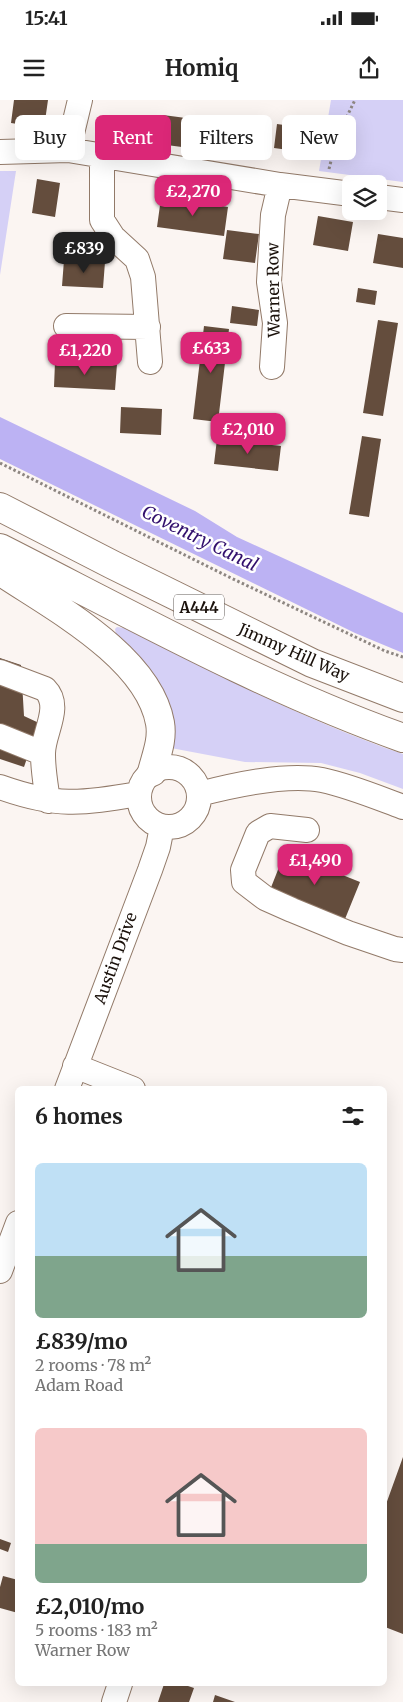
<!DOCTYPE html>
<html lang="en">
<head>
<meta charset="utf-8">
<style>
	body { margin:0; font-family:Merriweather,serif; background:#f2f2f2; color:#222; height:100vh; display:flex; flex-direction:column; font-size:19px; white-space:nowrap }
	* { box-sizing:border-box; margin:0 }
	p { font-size:16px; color:#767676 }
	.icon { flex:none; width:28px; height:28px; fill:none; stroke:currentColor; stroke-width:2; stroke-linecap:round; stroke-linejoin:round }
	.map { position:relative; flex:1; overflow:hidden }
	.side { position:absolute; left:15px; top:986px; width:372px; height:600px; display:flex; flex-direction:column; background:#fff; border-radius:8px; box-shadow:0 5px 20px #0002 }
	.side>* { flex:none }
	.top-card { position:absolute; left:15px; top:15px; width:374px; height:45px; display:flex; gap:10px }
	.controls { position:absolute; left:342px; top:75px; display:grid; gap:10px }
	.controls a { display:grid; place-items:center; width:45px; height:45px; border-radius:8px; background:#fff; box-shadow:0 5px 20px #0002; font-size:25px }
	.price { position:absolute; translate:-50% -42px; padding:0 11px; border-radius:10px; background:#db2777; color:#fff; font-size:16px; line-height:32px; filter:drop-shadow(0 1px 2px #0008) }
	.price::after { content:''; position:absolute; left:50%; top:30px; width:15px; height:11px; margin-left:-8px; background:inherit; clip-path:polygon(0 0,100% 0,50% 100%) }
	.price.current { background:#222; color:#fff }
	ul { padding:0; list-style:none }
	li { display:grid; align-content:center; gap:10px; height:265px; padding:0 20px }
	li span { display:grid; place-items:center; height:155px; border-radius:8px; color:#555 }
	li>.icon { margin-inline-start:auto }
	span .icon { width:90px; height:90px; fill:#fffc; stroke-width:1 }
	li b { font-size:21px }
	h2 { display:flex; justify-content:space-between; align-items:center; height:60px; padding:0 20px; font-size:21px }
	.tag { padding:0 18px; border-radius:8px; background:#fff; box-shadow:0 5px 20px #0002; font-size:18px; line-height:45px }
	.tag.current { background:#db2777; color:#fff }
	.status { display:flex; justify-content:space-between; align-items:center; height:35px; padding:0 25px; background:#fff; direction:ltr }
	.status svg { height:14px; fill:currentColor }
	header { display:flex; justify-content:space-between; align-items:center; height:65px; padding:0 20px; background:#fff; font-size:22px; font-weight:700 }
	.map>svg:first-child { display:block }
	.green { fill:#d5d0f6 }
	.water { fill:#bcb2f3 }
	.building { fill:#644d3d }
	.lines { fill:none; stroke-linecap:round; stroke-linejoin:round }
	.minor-casing { stroke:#927a69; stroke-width:26 }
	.highway-casing { stroke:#927a69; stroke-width:30 }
	.path { stroke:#8d8681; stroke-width:3; stroke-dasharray:2.5 2.5; stroke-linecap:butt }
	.minor { stroke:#fff; stroke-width:24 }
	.highway { stroke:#fff; stroke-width:28 }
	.labels { text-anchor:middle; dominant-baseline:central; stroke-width:5; stroke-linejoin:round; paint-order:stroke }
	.shield { fill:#fff; stroke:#5f5854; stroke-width:1 }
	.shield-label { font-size:15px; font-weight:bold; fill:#1a110b }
	.street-label { font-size:16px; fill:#1a110b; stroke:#fff }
	.water-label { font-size:18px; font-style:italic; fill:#32106d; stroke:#fff }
</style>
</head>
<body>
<div class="status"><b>15:41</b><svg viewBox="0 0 49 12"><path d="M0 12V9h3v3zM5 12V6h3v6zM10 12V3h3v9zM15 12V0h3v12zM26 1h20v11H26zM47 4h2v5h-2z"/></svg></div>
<header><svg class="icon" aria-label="menu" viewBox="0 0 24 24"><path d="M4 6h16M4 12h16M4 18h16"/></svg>Homiq<svg class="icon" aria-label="share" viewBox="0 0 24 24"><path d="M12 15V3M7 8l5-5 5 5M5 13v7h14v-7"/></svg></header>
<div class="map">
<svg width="403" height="1602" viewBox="0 0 403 1602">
	<rect width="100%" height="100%" fill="#fbf5f2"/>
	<path class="green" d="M331,0H403V82L319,71Z
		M0,71H16L0,175Z
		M117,527L124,528C215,573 307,621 403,654V689L360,673L321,663L245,662L171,648L138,558L116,534L115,529Z"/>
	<path class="water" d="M0,317L195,411L237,437L403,513V553L355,533L0,359Z"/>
	<path class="building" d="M14,0H48L44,28L11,23Z
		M163,15L261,28L257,57L159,44Z
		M277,24L298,27L296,51L274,48Z
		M305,24L325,27L322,53L301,51Z
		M37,79L60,83L55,117L32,113Z
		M161,98L228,107L224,136L157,127Z
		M318,116L353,122L348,151L313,145Z
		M227,130L259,134L255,163L223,159Z
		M378,134L403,138V168L373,163Z
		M64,160L105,162L103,188L62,186Z
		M358,188L377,191L375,205L356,202Z
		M232,206L259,210L257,226L230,223Z
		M378,220L398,223L383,316L363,313Z
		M204,226L229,229L218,322L193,319Z
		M55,262L117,264L115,290L54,287Z
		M121,307L162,309L161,335L120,333Z
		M362,336L381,339L369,417L349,414Z
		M217,339L281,346L278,371L214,364Z
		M0,558L21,565L24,616L39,623L24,667L0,659Z
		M285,752L360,782L345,819L270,790Z
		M403,1357V1534L385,1527V1407Z
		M0,1439L11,1443L8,1452L0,1449Z
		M3,1476L18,1480V1513L0,1508V1487Z
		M164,1584H182L194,1588L189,1602H158Z
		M215,1595L235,1602H213Z"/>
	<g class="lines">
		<defs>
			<path id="minor" d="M68,50L80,0
				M0,52L68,50L280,85L351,94
				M102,57V120L113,137L137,159L143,177L150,262
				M379,97L403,100
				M66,226L148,227
				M272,267L275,223L269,182L273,115L280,85
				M0,572L45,589C63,607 42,634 43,655C43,671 46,686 48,701
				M0,636L42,653
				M139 697a30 30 0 1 1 60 0a30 30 0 1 1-60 0Z
				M0,687C56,707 81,704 138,694
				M199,694C234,685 286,673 322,680C350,686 376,697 403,707
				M307,730L270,726L258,733L243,770L244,782L265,798L292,810L348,833L395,849L403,850
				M75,966L133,989
				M67,989L150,770L158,747L162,727
				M0,1171L18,1123
				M114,1602L120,1584"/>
			<path id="highway" d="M0,407L113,465L312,563L403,598
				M0,448C132,515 263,588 403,638
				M0,471C52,506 148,556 160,623C163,640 156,656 152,672"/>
		</defs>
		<use href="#minor" class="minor-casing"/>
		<use href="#highway" class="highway-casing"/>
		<path class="path" d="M329,69L337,37L355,0
			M0,363L231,478L385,551L403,557"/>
		<use href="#minor" class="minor"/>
		<use href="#highway" class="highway"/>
	</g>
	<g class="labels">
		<rect class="shield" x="174" y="494.5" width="50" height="25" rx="4"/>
		<g class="shield-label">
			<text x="199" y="507">A444</text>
		</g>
		<g class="street-label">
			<text transform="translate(273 190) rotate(-91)">Warner Row</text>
			<text transform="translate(294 552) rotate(24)">Jimmy Hill Way</text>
			<text transform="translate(115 858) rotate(-70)">Austin Drive</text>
		</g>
		<g class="water-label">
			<text transform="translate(200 438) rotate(26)">Coventry Canal</text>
		</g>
	</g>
</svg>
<div class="controls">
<a><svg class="icon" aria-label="layers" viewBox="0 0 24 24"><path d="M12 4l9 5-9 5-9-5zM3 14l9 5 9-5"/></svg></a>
</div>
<b class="price" style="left:193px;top:117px">£2,270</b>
<b class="price current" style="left:84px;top:174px">£839</b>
<b class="price" style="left:211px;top:274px">£633</b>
<b class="price" style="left:85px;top:276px">£1,220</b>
<b class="price" style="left:248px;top:355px">£2,010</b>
<b class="price" style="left:315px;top:786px">£1,490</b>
<div class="top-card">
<a class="tag">Buy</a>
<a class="tag current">Rent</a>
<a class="tag">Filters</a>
<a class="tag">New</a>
</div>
<section class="side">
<h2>6 homes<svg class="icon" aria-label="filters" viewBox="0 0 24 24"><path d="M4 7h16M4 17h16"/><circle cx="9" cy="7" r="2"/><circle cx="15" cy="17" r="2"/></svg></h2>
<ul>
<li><span style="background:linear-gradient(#bfe0f5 60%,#7fa58c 0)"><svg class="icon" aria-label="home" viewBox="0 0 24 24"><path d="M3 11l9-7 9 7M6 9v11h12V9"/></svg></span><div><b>£839/mo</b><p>2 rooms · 78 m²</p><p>Adam Road</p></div></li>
<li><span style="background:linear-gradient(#f6c9c9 75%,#7fa58c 0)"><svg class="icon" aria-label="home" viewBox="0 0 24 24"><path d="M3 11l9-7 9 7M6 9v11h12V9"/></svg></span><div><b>£2,010/mo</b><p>5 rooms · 183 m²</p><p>Warner Row</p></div></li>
</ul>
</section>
</div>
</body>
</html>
